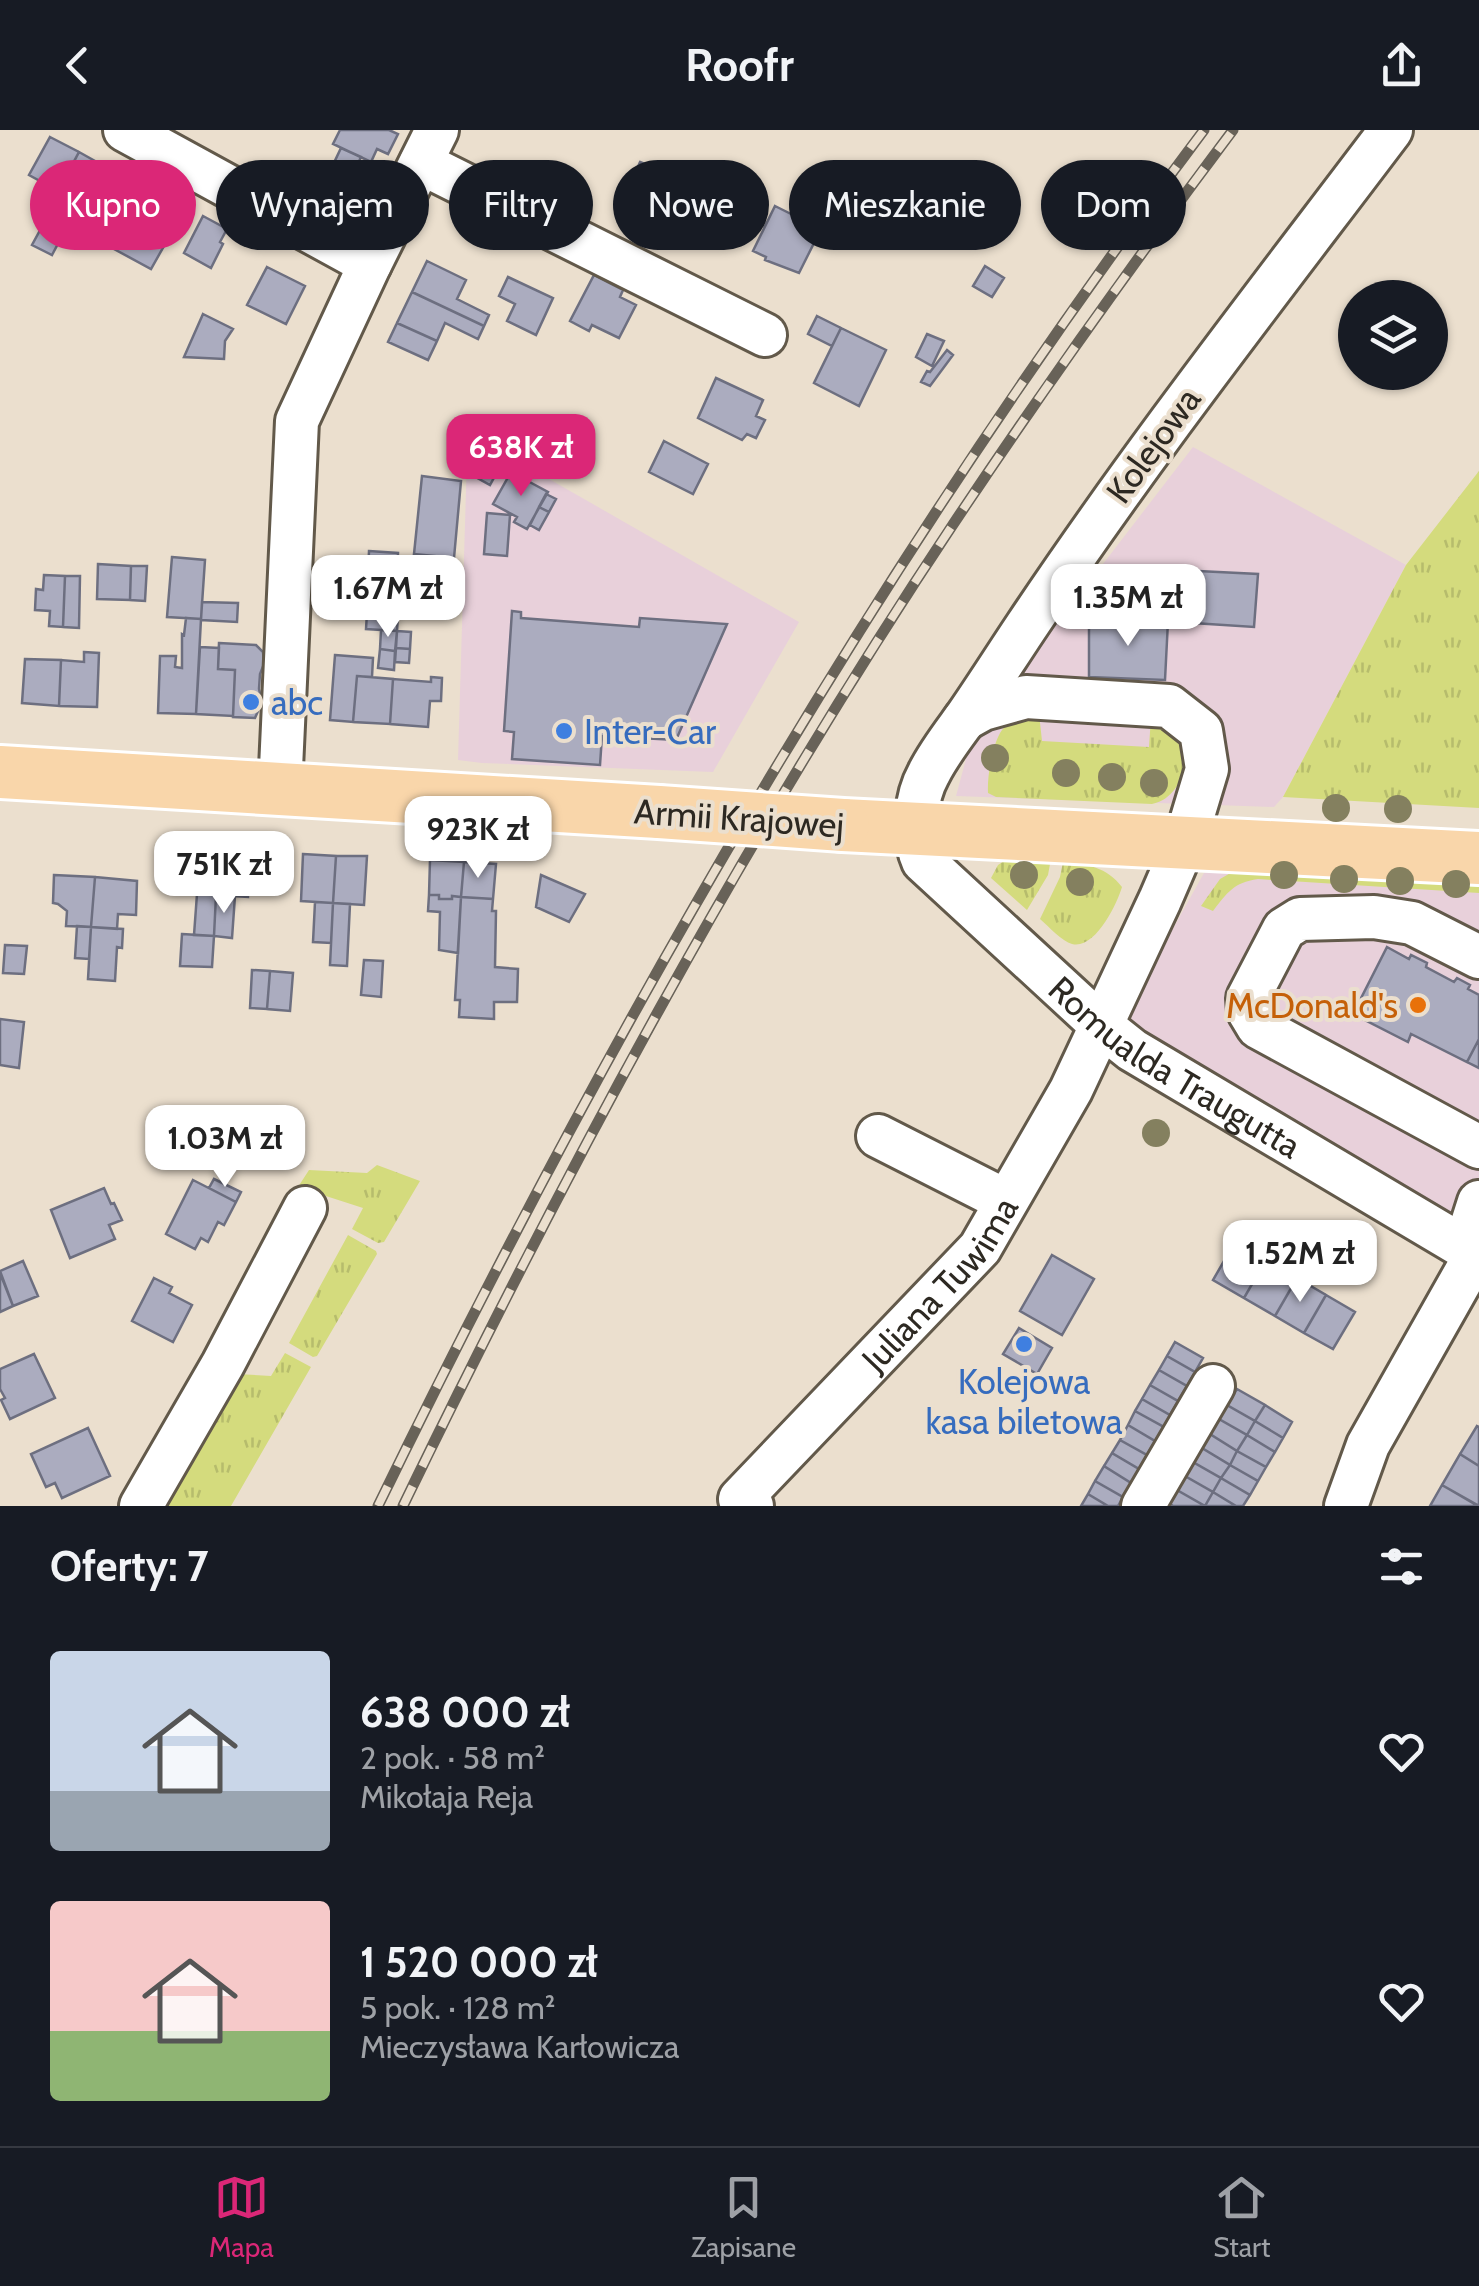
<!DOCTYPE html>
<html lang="pl">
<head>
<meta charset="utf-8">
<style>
	body { margin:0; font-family:Cabin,sans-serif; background:#242831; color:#f1f3f6; height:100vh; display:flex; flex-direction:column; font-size:38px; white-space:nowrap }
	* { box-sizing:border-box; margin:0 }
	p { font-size:32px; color:#9ea1a6 }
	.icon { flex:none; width:55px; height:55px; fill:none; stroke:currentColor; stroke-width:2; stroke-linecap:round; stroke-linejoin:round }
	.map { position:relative; height:1376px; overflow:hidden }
	.sheet { display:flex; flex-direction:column; background:#171b24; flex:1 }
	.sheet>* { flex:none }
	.hud { position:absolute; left:30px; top:30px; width:1420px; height:90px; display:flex; gap:20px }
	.buttons { position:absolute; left:1338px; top:150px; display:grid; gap:20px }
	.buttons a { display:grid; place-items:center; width:110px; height:110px; border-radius:50%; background:#171b24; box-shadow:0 2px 8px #0004; font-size:50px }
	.price { position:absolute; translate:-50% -85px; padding:0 22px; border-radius:20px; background:#fff; color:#222; font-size:32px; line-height:65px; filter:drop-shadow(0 2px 5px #0008) }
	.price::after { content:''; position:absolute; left:50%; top:60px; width:30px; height:22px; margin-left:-15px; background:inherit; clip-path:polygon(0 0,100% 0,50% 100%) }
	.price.active { background:#db2777; color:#fff }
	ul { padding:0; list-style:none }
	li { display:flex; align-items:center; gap:30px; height:250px; padding:0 50px }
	li span { display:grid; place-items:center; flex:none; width:280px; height:200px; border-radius:10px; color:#555 }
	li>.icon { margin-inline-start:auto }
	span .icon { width:120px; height:120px; fill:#fffc; stroke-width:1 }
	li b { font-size:42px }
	h2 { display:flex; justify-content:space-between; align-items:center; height:120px; padding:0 50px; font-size:42px }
	.tag { padding:0 35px; border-radius:45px; background:#171b24; box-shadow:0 2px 8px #0004; font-size:35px; line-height:90px }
	.tag.active { background:#db2777; color:#fff }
	header { display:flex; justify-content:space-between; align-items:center; height:130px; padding:0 50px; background:#171b24; font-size:45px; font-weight:700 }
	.tabs { display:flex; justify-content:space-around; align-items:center; height:140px; border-top:2px solid #363941; background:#171b24; font-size:28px; color:#9ea1a6 }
	.tabs a { display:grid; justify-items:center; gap:5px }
	.tabs .active { color:#db2777 }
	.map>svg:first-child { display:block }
	.commercial { fill:#e8d0da }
	.grass { fill:url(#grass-tufts) }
	.building { fill:#abacbf; stroke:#6d6f80; stroke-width:2.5 }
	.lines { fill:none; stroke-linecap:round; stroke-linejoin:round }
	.minor-casing { stroke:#62594a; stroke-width:48 }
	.major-casing { stroke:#fff; stroke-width:58 }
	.minor { stroke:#fff; stroke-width:42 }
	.major { stroke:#f9d6aa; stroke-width:52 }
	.rail-casing { stroke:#686258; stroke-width:11 }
	.rail { stroke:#ebdfce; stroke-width:8; stroke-dasharray:22; stroke-linecap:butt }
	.major-bridge-casing { stroke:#fff; stroke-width:58; stroke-linecap:butt }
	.major-bridge { stroke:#f9d6aa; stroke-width:52 }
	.tree { fill:#84805f }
	.shop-dot { fill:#3f7fe0; stroke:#ebdfce; stroke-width:4 }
	.food-dot { fill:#e8710a; stroke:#ebdfce; stroke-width:4 }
	.labels { text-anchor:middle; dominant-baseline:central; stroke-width:8; stroke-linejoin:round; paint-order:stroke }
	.street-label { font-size:35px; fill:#2d2922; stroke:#ebdfce }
	.shop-label { font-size:35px; fill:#366cbe; stroke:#ebdfce; text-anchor:start }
	.food-label { font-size:35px; fill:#c56008; stroke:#ebdfce; text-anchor:end }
</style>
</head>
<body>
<header><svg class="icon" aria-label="back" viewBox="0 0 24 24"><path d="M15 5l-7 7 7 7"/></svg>Roofr<svg class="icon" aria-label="share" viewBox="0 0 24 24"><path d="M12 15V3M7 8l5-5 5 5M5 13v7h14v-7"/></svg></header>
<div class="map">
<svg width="1479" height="1376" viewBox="0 0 1479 1376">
	<defs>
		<pattern id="grass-tufts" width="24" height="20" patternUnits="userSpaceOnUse" patternTransform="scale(2.5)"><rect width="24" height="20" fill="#d4db7d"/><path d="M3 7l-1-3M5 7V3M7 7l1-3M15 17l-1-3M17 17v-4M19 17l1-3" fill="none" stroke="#b6bc6c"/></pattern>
	</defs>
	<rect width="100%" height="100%" fill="#ebdfce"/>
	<path class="commercial" d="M474,306L799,492L713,642L482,633L458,630L467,327Z
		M1193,317L1406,435L1283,667L1274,677L956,666L973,603Z
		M1231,734L1479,748V1106L1147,912L1131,893L1132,872L1204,743Z"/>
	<path class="grass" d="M1479,341V678L1283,667L1406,435Z
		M1039,583L1042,611L1149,617L1151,587L1180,607L1189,634C1180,651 1173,670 1152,674L996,667L988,663C987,647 992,614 1002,600C1011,589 1026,586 1039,583Z
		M1004,731L1050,734L1048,745L1027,780L991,748L998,735Z
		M1063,732C1087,734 1107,737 1122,757C1117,774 1095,820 1072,814C1062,811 1049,797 1040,789L1060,747Z
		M1241,737L1479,746V763L1258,749C1233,753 1228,762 1213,781L1201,776L1220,749Z
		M377,1035L420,1051L384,1112L378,1113L352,1099L363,1078L298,1057L309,1040L367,1043Z
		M348,1105L376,1121L377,1124L317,1226L313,1227L289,1213Z
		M285,1223L311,1237L231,1376H161L237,1244L271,1246Z"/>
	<path class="building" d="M340,0H389L398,4L388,24L377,19L371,32L333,14Z
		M50,7L79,22L43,90L34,85L49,56L29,45Z
		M341,18L361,27L352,47L332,37Z
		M79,22L111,40L91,77L72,67L56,96L43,90Z
		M640,32L674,46L670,53L689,61L673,95L654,87L652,93L619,79Z
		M840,47L857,56L844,82L827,73Z
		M860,49L876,56L860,89L844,82Z
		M139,72L177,93L151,139L114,119Z
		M775,76L821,99L799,143L765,130L766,127L753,121Z
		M203,86L227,99L220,112L223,114L211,138L184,123Z
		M45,91L56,96L52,103L61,108L52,125L32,115Z
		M427,131L466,150L457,169L489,185L484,196L412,162Z
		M985,136L1004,148L992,167L973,156Z
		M267,137L305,156L286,194L247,175Z
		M594,145L623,160L620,167L636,175L619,208L592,195L589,201L570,191Z
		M508,147L553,168L536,205L507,191L515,174L499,166Z
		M412,162L484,196L478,209L445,193L437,211L397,193Z
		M203,184L233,199L225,211L224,229L184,227Z
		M817,186L841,198L832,216L808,204Z
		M397,193L437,211L428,230L388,212Z
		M841,198L886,220L859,276L814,253Z
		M927,204L944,211L932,236L916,227Z
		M947,220L953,225L930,256L921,252L927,241L930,242Z
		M716,248L763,270L756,286L765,290L756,308L747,304L742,310L698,288Z
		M664,311L708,334L693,364L649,342Z
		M486,321L503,331L490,355L472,345Z
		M511,342L548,362L527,399L514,392L517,387L493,374Z
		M422,346L461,351L454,428L414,424Z
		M546,364L556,369L549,382L539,377Z
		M539,377L549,382L539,400L530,395Z
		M487,383L510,385L507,426L484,424Z
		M369,421L398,423L397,447L368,446Z
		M172,427L205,430L201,489L167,487Z
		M98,434L131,436L130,470L97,469Z
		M131,436H147L145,471L130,470Z
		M1198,441L1258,444L1254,497L1178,492L1180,457L1196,458Z
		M44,445L65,446L63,497L49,496L50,481L35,480L36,459L43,460Z
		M65,446H80L79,498L63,497Z
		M368,446L401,447V467L367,465Z
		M1091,453L1180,457L1178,492L1089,488Z
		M402,454L418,455L416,477L400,476Z
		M202,472L238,473L237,492L201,490Z
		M512,481L521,482V488L639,497L640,488L727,494L676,610L602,606L600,635L512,629L514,602L504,601Z
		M367,483L398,485L397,501L366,499Z
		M186,488L201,489L196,584L158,583L160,526H176L175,537L182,538V504L184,505Z
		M1089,488L1168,491L1165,550L1089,547Z
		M381,500L397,501L395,521L380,519Z
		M397,501L411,502L410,519L396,518Z
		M219,513L256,515L263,522L264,534L260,544L259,559L262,572L255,588L233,587L235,540L218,539Z
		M200,517L219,518L218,539L235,540L233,586L196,584Z
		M396,518L410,519L409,533L395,532Z
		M380,519L395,521L394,540L378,538Z
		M84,522L99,523L97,577L59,576L61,530L84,532Z
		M335,525L373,528L372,547L357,546L353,592L330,590Z
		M25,529L61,530L59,576L22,573Z
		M357,546L393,549L390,594L353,592Z
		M431,547L442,548L441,571H430L428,597L390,594L393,549L431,552Z
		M186,715L219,717L216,765L184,763Z
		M219,717L250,718L248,767L216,765Z
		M303,724L336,726L333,773L301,771Z
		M336,726H367L364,775L333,773Z
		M430,730L464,732L461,767L452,766V769H439V765H429Z
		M464,732L496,734L493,769L461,767Z
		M54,745L95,747L91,797L66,796L67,781L58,774L53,773Z
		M541,745L585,764L569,792L536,777Z
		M95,747L137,751L136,785L118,784L117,799L91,797Z
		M197,764L216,765L214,806L194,805Z
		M216,765L235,766L232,808L214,806Z
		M429,765H439V769H452V766L461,767L458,823L439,820L440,782L428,781Z
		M461,767L493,769L492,781H496L495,837L518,839L517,872H494V889L459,887L460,870H455Z
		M315,772L333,773L331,813L313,812Z
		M333,773L350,774L347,836L330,835Z
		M77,796L91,797L89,829L75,828Z
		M91,797L123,799L122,818L117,817L115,851L88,849Z
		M182,804L214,806L212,837L180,836Z
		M5,815L27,816L24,844L3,843Z
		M1387,817L1409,829L1411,825L1427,833L1426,837L1454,852L1457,848L1470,855L1468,859L1479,865V909L1467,932L1411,904L1408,912L1353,884Z
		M364,830L383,831L381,867L361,865Z
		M252,840L270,841L267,879L250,878Z
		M270,841L293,843L290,881L267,879Z
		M0,889L24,892L19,938L0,935Z
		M1479,909V938L1467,932Z
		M214,1049L241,1062L236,1072L209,1058Z
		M193,1050L236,1072L224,1095L218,1092L208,1112L201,1108L195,1119L166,1104Z
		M104,1058L111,1074L114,1073L122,1090L109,1095L115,1109L70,1128L51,1080Z
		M1235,1112L1266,1130L1244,1168L1213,1150Z
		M1052,1125L1094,1149L1062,1205L1020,1181Z
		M1266,1130L1297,1148L1275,1186L1244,1168Z
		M23,1131L38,1166L13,1176L0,1141Z
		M0,1143L13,1176L0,1182Z
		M154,1148L172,1157L169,1163L192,1175L173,1212L132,1191Z
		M1297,1148L1326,1165L1304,1203L1275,1186Z
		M1326,1165L1355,1182L1333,1219L1304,1203Z
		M1019,1198L1052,1218L1037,1244L1003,1224Z
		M1175,1212L1203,1228L1195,1242L1167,1226Z
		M34,1224L55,1268L10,1289L1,1270L5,1268L0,1259V1239Z
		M1167,1226L1195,1242L1187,1256L1159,1240Z
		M1159,1240L1187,1256L1178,1271L1150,1255Z
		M1150,1255L1178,1271L1170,1285L1142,1269Z
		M1237,1259L1265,1275L1255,1291L1227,1275Z
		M1142,1269L1170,1285L1164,1297L1135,1281Z
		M1227,1275L1255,1291L1247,1305L1219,1289Z
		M1265,1275L1292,1292L1283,1308L1255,1291Z
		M1135,1281L1164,1297L1155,1311L1128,1295Z
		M1219,1289L1247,1305L1237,1321L1210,1304Z
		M1255,1291L1283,1308L1275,1322L1247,1305Z
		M1128,1295L1155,1311L1147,1325L1120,1310Z
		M1477,1296L1479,1297V1336L1460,1324Z
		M88,1298L110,1346L62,1368L55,1353L46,1357L31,1324Z
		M1210,1304L1237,1321L1230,1335L1202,1318Z
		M1247,1305L1275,1322L1266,1337L1237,1321Z
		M1120,1310L1147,1325L1139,1339L1112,1323Z
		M1202,1318L1230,1335L1221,1348L1193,1332Z
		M1237,1321L1266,1337L1258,1351L1230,1335Z
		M1112,1323L1139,1339L1131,1353L1104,1336Z
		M1460,1324L1479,1336V1376L1442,1355Z
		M1193,1332L1221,1348L1213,1362L1185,1346Z
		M1230,1335L1258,1351L1250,1365L1221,1348Z
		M1104,1336L1131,1353L1123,1367L1095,1351Z
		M1185,1346L1213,1362L1205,1376L1177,1360Z
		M1221,1348L1250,1365L1243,1376H1236L1213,1362Z
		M1095,1351L1123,1367L1118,1376H1108L1088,1364Z
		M1442,1355L1478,1376H1430Z
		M1177,1360L1205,1376H1173L1169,1373Z
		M1213,1362L1236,1376H1205Z
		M1088,1364L1108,1376H1081Z"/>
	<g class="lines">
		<defs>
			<g id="minor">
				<path d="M125,0L370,134"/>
				<path id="s1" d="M1391,0C1267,164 1140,326 1026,497C1006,527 987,557 967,586C954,604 939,623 929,643C915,668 912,706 923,731L1102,896L1132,920L1479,1126"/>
				<path d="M421,33L765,205"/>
				<path d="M280,660L297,291L370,134L437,0"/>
				<path d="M1479,827L1412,793L1374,787L1300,789L1284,799L1248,868L1249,882L1258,897L1479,1017"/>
				<path d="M878,1006L1006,1071"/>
				<path d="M1476,1124L1471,1097L1479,1072"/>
				<path d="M141,1376L223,1234L305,1078"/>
				<path id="s2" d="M752,1376L740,1369L980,1118L1071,960L1160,770L1185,712L1207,639L1201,601L1169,576L1026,567L983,579L965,589"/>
				<path d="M1143,1376L1213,1256"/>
				<path d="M1346,1376L1368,1315L1476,1124"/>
			</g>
			<path id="major" d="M0,642L659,682
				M843,695L1479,728"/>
		</defs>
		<use href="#minor" class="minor-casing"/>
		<use href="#major" class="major-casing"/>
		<use href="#minor" class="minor"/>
		<use href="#major" class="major"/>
		<defs>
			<path id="rail" d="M378,1376C612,895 881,428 1204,0
				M403,1376C566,1039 745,707 952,396C1042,261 1136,129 1233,0"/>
		</defs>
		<use href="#rail" class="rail-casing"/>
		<use href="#rail" class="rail"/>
		<defs>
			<path id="major-bridge" d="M659,682L843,695"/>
		</defs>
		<use href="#major-bridge" class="major-bridge-casing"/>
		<use href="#major-bridge" class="major-bridge"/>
	</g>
	<g class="tree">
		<circle cx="995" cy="628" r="14"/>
		<circle cx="1066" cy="643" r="14"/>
		<circle cx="1112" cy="647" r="14"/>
		<circle cx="1154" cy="653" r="14"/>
		<circle cx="1336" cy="678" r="14"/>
		<circle cx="1398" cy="679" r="14"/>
		<circle cx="1024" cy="745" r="14"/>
		<circle cx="1284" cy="745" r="14"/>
		<circle cx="1344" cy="749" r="14"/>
		<circle cx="1400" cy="751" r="14"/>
		<circle cx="1080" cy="752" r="14"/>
		<circle cx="1456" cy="754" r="14"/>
		<circle cx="1156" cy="1003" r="14"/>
	</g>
	<g class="shop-dot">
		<circle cx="251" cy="572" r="10"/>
		<circle cx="564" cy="601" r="10"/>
		<circle cx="1024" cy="1214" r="10"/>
	</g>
	<circle class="food-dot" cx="1418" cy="875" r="10"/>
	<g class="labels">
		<g class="street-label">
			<text transform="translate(1153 315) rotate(-54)">Kolejowa</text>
			<text transform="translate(739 688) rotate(4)">Armii Krajowej</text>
			<text stroke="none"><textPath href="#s1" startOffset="1210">Romualda Traugutta</textPath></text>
			<text stroke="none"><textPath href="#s2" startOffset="308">Juliana Tuwima</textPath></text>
		</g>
		<g class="shop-label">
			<text x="271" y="572">abc</text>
			<text x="584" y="601">Inter-Car</text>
			<text x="1024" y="1251" text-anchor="middle">Kolejowa<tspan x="1024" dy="40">kasa biletowa</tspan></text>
		</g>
		<g class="food-label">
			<text x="1398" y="875">McDonald's</text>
		</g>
	</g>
</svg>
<div class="buttons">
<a><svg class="icon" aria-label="layers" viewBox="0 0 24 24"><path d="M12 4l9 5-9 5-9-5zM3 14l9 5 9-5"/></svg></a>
</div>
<b class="price active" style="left:521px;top:369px">638K zł</b>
<b class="price" style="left:388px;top:510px">1.67M zł</b>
<b class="price" style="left:1128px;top:519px">1.35M zł</b>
<b class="price" style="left:478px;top:751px">923K zł</b>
<b class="price" style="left:224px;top:786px">751K zł</b>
<b class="price" style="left:225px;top:1060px">1.03M zł</b>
<b class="price" style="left:1300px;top:1175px">1.52M zł</b>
<div class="hud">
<a class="tag active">Kupno</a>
<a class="tag">Wynajem</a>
<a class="tag">Filtry</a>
<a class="tag">Nowe</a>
<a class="tag">Mieszkanie</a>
<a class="tag">Dom</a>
</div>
</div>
<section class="sheet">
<h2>Oferty: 7<svg class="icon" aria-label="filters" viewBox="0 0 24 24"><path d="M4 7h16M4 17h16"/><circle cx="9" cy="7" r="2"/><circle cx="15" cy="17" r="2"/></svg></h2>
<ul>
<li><span style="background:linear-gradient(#c9d6e8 70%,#9aa5b1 0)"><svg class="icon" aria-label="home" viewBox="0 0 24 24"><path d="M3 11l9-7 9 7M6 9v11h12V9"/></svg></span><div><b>638 000 zł</b><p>2 pok. · 58 m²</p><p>Mikołaja Reja</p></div><svg class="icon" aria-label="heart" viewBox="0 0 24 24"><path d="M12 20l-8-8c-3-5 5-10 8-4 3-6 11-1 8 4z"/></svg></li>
<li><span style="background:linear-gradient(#f6c9c9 65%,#8fb573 0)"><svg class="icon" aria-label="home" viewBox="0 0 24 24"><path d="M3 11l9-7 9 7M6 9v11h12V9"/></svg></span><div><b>1 520 000 zł</b><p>5 pok. · 128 m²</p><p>Mieczysława Karłowicza</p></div><svg class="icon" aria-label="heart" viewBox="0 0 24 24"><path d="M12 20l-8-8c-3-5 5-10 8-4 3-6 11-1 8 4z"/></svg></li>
</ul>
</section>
<nav class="tabs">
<a class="active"><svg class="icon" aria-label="map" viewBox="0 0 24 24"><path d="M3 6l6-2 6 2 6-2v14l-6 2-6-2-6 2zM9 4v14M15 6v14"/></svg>Mapa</a>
<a><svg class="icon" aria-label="saved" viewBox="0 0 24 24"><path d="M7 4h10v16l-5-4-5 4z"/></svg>Zapisane</a>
<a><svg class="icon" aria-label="home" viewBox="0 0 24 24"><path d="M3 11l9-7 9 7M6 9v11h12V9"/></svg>Start</a>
</nav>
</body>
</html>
